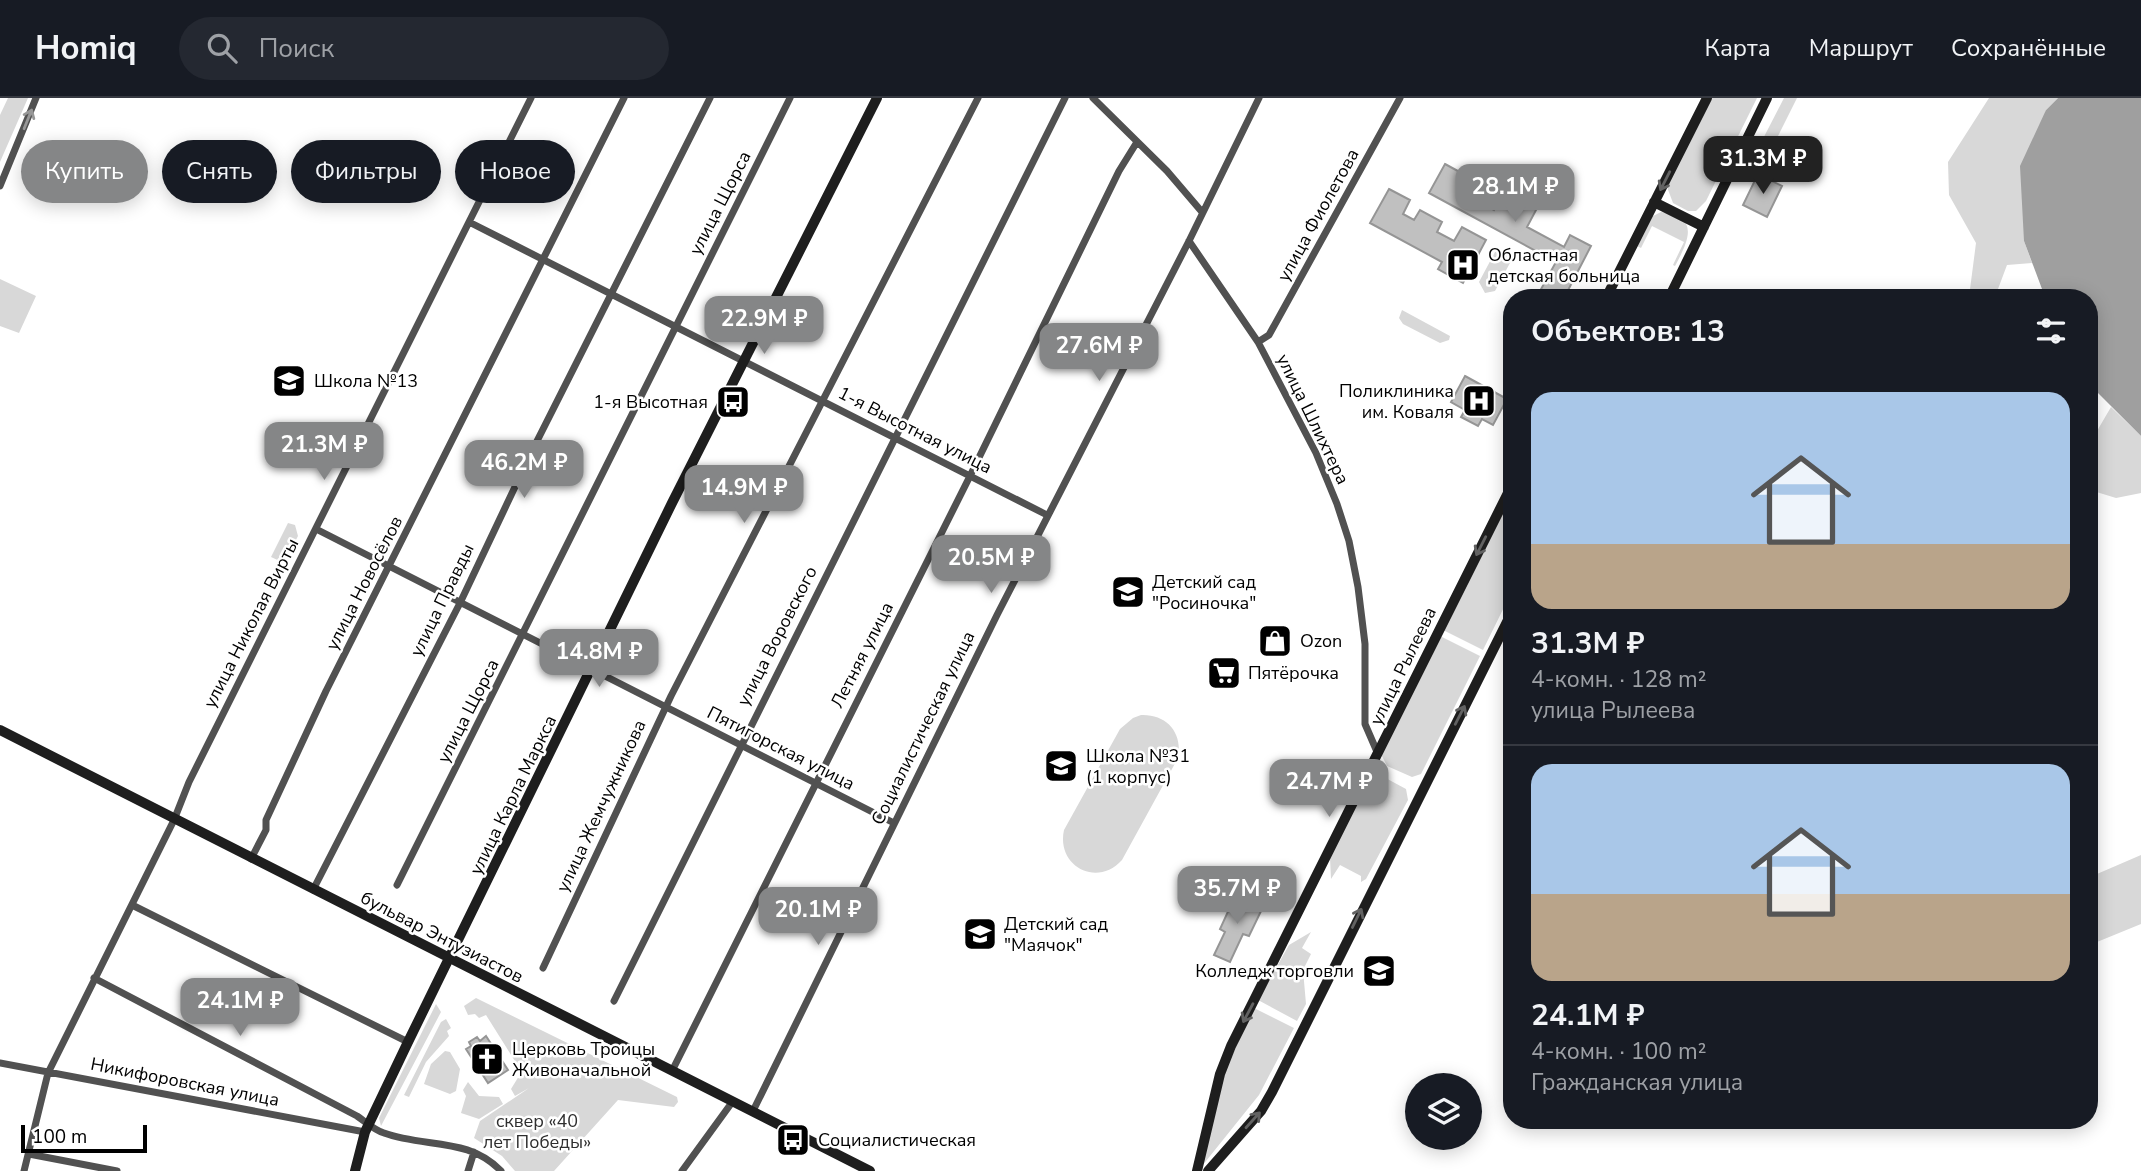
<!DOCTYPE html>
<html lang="ru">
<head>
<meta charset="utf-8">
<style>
	body { margin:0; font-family:"Nunito Sans",sans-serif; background:#242831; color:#f1f3f6; height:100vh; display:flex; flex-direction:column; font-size:26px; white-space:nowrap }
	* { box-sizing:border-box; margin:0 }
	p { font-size:23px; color:#9ea1a6 }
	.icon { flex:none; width:38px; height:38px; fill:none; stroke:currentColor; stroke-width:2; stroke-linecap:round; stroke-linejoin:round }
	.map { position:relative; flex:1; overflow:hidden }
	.details { position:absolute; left:1503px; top:191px; width:595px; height:840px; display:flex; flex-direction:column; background:#171b24; border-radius:28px; box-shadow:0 4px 18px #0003 }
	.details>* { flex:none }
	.top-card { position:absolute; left:21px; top:42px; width:665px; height:63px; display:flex; gap:14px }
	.tools { position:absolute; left:1405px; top:975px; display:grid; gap:14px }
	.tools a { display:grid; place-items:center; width:77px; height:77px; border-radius:50%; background:#171b24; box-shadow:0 4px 18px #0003; font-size:35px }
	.scale { position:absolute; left:21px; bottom:18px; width:126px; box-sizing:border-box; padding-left:7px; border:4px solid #000; border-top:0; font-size:19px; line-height:24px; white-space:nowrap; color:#000; -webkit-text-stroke:5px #fff; paint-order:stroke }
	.price { position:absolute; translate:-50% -60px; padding:0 16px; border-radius:14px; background:#858687; color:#fff; font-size:23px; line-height:46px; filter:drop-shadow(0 2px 4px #0008) }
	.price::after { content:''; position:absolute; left:50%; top:42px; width:21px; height:16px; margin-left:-10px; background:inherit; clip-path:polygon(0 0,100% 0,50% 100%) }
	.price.active { background:#222; color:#fff }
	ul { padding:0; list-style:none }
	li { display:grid; align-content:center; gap:14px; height:371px; padding:0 28px }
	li+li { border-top:2px solid #363941 }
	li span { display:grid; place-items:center; height:217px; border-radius:21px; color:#555 }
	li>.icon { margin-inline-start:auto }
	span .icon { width:126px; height:126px; fill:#fffc; stroke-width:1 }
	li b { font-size:30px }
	h2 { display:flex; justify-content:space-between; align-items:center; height:84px; padding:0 28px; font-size:30px }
	.pill { padding:0 24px; border-radius:32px; background:#171b24; box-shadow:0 4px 18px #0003; font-size:24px; line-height:63px }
	.pill.active { background:#858687; color:#fff }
	header { display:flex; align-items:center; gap:42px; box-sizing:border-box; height:98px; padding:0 35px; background:#171b24; border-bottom:2px solid #363941 }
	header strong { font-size:33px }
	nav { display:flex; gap:38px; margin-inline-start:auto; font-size:24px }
	.search { width:490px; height:63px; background:#242831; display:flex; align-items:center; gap:18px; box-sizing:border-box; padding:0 24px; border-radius:38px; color:#9ea1a6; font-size:26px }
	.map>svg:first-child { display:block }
	.green { fill:#d8d8d8 }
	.water { fill:#9f9f9f }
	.building { fill:#c0c0c0; stroke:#959595; stroke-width:2 }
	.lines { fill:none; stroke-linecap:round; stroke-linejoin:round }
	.street { stroke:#515151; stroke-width:7 }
	.secondary { stroke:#1e1e1e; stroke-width:10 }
	.oneway { stroke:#979797 }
	.oneway2 { stroke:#626262 }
	.labels { text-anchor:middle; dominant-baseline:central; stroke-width:5; stroke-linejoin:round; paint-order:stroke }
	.street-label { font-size:18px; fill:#000; stroke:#fff }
	.poi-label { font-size:18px; fill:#000; stroke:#fff; text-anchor:start }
	.park-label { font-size:18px; fill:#2f2f2f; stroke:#fff }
</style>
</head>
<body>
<header>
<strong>Homiq</strong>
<div class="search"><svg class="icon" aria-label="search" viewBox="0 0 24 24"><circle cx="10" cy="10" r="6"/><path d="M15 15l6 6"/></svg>Поиск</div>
<nav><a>Карта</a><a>Маршрут</a><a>Сохранённые</a></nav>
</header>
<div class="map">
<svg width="2141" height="1073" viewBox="0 0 2141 1073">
	<rect width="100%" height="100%" fill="#fff"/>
	<path class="green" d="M8,0H28L0,64V17Z
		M1710,0H1757L1706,103L1696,113H1688L1673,105L1667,89Z
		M1784,0H1797L1762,70L1751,64Z
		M1989,0H2058L2046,12L2024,143L2032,165L2007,167L1995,199H1969L1976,145L1949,97L1948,64Z
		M1661,114C1701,118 1688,144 1675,168L1673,167L1684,144L1652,128L1641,150L1637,148L1651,119Z
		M1501,151L1509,156L1511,163L1495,193L1485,195L1479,184L1495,154Z
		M0,181L36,198L19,235L0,228Z
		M1402,212L1450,238L1449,242L1440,245L1403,226L1399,220Z
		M2111,309L2141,338V395L2116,400L2090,392V345Z
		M1512,395V493L1483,552L1443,532Z
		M288,425L295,427L298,438L284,465L271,459Z
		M1440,538L1480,558L1421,676L1412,679L1387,668L1381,656Z
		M1141,617C1167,616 1183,635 1178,660L1122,762C1097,790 1056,768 1064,732L1120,631L1133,620Z
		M1380,677L1406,691L1408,702L1366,781L1361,784V778L1340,767L1331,781L1330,760L1369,680Z
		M2141,757V826L2097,844L2090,842V779Z
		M1311,834L1302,850L1311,856L1303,872L1306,906L1297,923L1258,902L1289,847Z
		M476,900L677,999L678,1004L674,1009L618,1002L554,1073H515L502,1058L474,1040L480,1023L529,990L515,998L511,991L519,978L518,968L486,917L479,920L475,916L468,917L464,908Z
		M436,906L441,914L381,1028L379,1020Z
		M1254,910L1294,930L1259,997L1198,1073L1225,973Z
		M446,921L451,930L447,933L449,938L426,964L409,999L404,997L441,924Z
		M445,953L450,954L460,971L456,993L450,996L424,986L431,966Z
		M468,984L479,998L499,999L503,1006L479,1021L461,1015L466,998L463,992Z"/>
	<path class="water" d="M2058,0H2141V338L2090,287V200L2045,199L2024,143L2020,68L2046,12Z"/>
	<path class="building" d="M1445,66L1478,84L1470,98L1494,112L1511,80L1544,97L1527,129L1564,149L1570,137L1591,148L1564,200H1553L1540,193L1556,164L1429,95Z
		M1758,76L1782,88L1767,119L1743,107Z
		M1389,91L1410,102L1403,116L1414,122L1420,112L1442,124L1437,134L1454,143L1462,129L1486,142L1463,185L1438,171L1442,164L1370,125Z
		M1465,278L1507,301L1493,327L1482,321L1478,328L1461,319L1465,312L1451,304Z
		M1236,796L1263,809L1249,838L1243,836L1230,864L1214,857L1225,834L1220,831Z
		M486,938L508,972L488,985L466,951L471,948L469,944L477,939L480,943Z"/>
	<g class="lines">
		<path class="street" d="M1093,0L1167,73L1202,114
			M0,88L36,0
			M469,124L1047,417
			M1189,143L1258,244L1316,355L1337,406L1349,443L1358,489L1365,546V626L1378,656
			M1258,244L1269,237L1400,0
			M316,431L894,725
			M251,761L266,732V722L326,593L624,0
			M397,787L790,0
			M313,792L460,505L532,353L710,0
			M132,807L408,944
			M543,870L671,598L978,0
			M94,880L357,1018C366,1024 374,1032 384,1035C425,1050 469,1039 501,1073
			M614,903L1065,0
			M0,965L365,1034
			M672,973L970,378L1119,73L1137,44
			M753,1013L997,517L1189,143L1259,0
			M29,1056L117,1073
			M24,1073L48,975L174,722L189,684L531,0
			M468,1073L474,1054
			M682,1073L733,1003"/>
		<path class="secondary" d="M1654,104L1704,129
			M1606,200L1707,0
			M1669,200L1767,0
			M0,632L870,1073
			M355,1073L365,1034L408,944L672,405L877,0
			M1197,1073L1220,976L1231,948L1512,387
			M1208,1073L1261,1013L1272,994L1512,514"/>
	</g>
	<defs><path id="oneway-shaft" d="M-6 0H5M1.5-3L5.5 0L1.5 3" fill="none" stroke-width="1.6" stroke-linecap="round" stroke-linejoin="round" transform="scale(1.75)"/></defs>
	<use class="oneway" href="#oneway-shaft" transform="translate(28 21) rotate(-68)"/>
	<g class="oneway2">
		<use href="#oneway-shaft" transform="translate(1665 83) rotate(117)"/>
		<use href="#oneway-shaft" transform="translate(1481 448) rotate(117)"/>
		<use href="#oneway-shaft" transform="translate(1460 617) rotate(-63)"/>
		<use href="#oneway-shaft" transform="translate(1357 820) rotate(-64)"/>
		<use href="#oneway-shaft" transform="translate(1248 915) rotate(118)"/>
		<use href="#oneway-shaft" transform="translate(1253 1022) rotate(-48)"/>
	</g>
	<defs>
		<symbol id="hospital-square" viewBox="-11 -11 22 22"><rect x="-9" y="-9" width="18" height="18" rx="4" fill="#000" stroke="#fff"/><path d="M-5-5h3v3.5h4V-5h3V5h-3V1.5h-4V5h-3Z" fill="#fff"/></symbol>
		<symbol id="school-square" viewBox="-11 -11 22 22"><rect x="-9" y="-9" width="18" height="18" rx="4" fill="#000" stroke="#fff"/><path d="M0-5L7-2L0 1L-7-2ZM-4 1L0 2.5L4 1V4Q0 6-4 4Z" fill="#fff"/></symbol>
		<symbol id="bus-square" viewBox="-11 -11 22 22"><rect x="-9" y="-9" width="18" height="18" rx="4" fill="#000" stroke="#fff"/><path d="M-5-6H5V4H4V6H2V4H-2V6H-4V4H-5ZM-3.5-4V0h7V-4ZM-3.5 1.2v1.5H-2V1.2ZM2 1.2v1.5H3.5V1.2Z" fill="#fff"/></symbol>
		<symbol id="shop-square" viewBox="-11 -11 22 22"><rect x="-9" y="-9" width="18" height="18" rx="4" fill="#000" stroke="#fff"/><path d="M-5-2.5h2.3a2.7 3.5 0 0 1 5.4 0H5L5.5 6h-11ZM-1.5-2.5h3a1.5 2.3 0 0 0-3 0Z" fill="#fff"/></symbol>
		<symbol id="supermarket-square" viewBox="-11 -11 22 22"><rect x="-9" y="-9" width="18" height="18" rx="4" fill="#000" stroke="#fff"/><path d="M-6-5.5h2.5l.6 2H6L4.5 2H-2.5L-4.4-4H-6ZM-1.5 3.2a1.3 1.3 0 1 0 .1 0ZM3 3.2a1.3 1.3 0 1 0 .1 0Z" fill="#fff"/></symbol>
		<symbol id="university-square" viewBox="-11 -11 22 22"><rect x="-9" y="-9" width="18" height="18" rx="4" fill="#000" stroke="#fff"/><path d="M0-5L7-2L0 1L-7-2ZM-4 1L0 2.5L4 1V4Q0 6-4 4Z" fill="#fff"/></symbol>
		<symbol id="church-square" viewBox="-11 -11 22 22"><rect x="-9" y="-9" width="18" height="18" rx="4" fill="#000" stroke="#fff"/><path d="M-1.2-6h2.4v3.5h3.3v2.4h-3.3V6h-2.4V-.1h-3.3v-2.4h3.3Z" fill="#fff"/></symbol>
	</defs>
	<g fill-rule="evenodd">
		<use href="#hospital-square" x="1444" y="148" width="38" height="38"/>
		<use href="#school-square" x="270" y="264" width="38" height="38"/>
		<use href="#hospital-square" x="1460" y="284" width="38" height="38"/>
		<use href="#bus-square" x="714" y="285" width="38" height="38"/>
		<use href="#school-square" x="1109" y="475" width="38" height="38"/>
		<use href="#shop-square" x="1256" y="524" width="38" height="38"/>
		<use href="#supermarket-square" x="1205" y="556" width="38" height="38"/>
		<use href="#school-square" x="1042" y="649" width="38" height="38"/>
		<use href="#school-square" x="961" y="817" width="38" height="38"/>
		<use href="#university-square" x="1360" y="854" width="38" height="38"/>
		<use href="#church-square" x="468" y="942" width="38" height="38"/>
		<use href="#bus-square" x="774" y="1023" width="38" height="38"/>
	</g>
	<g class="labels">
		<g class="street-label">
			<text transform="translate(720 105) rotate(-63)">улица Щорса</text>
			<text transform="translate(1318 117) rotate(-61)">улица Фиолетова</text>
			<text transform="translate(1313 321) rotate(64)">улица Шлихтера</text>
			<text transform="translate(915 332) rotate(27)">1-я Высотная улица</text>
			<text transform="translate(364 485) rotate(-63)">улица Новосёлов</text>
			<text transform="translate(442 502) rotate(-64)">улица Правды</text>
			<text transform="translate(251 525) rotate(-63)">улица Николая Вирты</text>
			<text transform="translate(777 538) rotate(-63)">улица Воровского</text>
			<text transform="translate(862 557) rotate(-63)">Летняя улица</text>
			<text transform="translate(1403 568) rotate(-64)">улица Рылеева</text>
			<text transform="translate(468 613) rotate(-63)">улица Щорса</text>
			<text transform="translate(923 630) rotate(-64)">Социалистическая улица</text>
			<text transform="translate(781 650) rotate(27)">Пятигорская улица</text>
			<text transform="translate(513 697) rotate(-64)">улица Карла Маркса</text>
			<text transform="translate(601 708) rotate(-65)">улица Жемчужникова</text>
			<text transform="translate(442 839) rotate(27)">бульвар Энтузиастов</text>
			<text transform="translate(185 984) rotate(11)">Никифоровская улица</text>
		</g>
		<g class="poi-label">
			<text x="1488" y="157">Областная<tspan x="1488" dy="21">детская больница</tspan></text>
			<text x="314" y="283">Школа №13</text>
			<text x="1454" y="293" text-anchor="end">Поликлиника<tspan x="1454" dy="21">им. Коваля</tspan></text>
			<text x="708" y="304" text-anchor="end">1-я Высотная</text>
			<text x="1152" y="484">Детский сад<tspan x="1152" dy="21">"Росиночка"</tspan></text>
			<text x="1300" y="543">Ozon</text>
			<text x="1248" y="575">Пятёрочка</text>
			<text x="1086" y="658">Школа №31<tspan x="1086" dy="21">(1 корпус)</tspan></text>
			<text x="1004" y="826">Детский сад<tspan x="1004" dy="21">"Маячок"</tspan></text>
			<text x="1354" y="873" text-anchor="end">Колледж торговли</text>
			<text x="512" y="951">Церковь Троицы<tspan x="512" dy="21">Живоначальной</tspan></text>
			<text x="818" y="1042">Социалистическая</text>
		</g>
		<g class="park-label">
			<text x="537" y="1023">cквер «40<tspan x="537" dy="21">лет Победы»</tspan></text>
		</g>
	</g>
</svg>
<div class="tools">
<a><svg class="icon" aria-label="layers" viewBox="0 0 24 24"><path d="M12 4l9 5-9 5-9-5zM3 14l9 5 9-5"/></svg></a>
</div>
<div class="scale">100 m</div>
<b class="price active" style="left:1763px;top:98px">31.3M ₽</b>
<b class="price" style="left:1515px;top:126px">28.1M ₽</b>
<b class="price" style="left:764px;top:258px">22.9M ₽</b>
<b class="price" style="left:1099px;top:285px">27.6M ₽</b>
<b class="price" style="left:324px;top:384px">21.3M ₽</b>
<b class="price" style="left:524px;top:402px">46.2M ₽</b>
<b class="price" style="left:744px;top:427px">14.9M ₽</b>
<b class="price" style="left:991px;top:497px">20.5M ₽</b>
<b class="price" style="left:599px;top:591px">14.8M ₽</b>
<b class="price" style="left:1329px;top:721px">24.7M ₽</b>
<b class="price" style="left:1237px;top:828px">35.7M ₽</b>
<b class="price" style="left:818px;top:849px">20.1M ₽</b>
<b class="price" style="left:240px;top:940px">24.1M ₽</b>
<div class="top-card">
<a class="pill active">Купить</a>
<a class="pill">Снять</a>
<a class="pill">Фильтры</a>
<a class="pill">Новое</a>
</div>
<section class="details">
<h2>Объектов: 13<svg class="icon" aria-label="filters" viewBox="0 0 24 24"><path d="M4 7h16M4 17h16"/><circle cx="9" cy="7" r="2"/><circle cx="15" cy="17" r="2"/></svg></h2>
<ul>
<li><span style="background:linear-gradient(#a9c7e8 70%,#b9a48a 0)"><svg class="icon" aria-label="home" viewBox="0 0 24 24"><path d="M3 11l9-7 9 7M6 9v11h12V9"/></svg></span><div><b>31.3M ₽</b><p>4-комн. · 128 m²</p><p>улица Рылеева</p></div></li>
<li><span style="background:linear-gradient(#a9c7e8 60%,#b9a48a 0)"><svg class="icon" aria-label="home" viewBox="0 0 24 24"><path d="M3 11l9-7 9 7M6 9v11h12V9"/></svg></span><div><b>24.1M ₽</b><p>4-комн. · 100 m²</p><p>Гражданская улица</p></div></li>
</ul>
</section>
</div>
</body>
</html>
